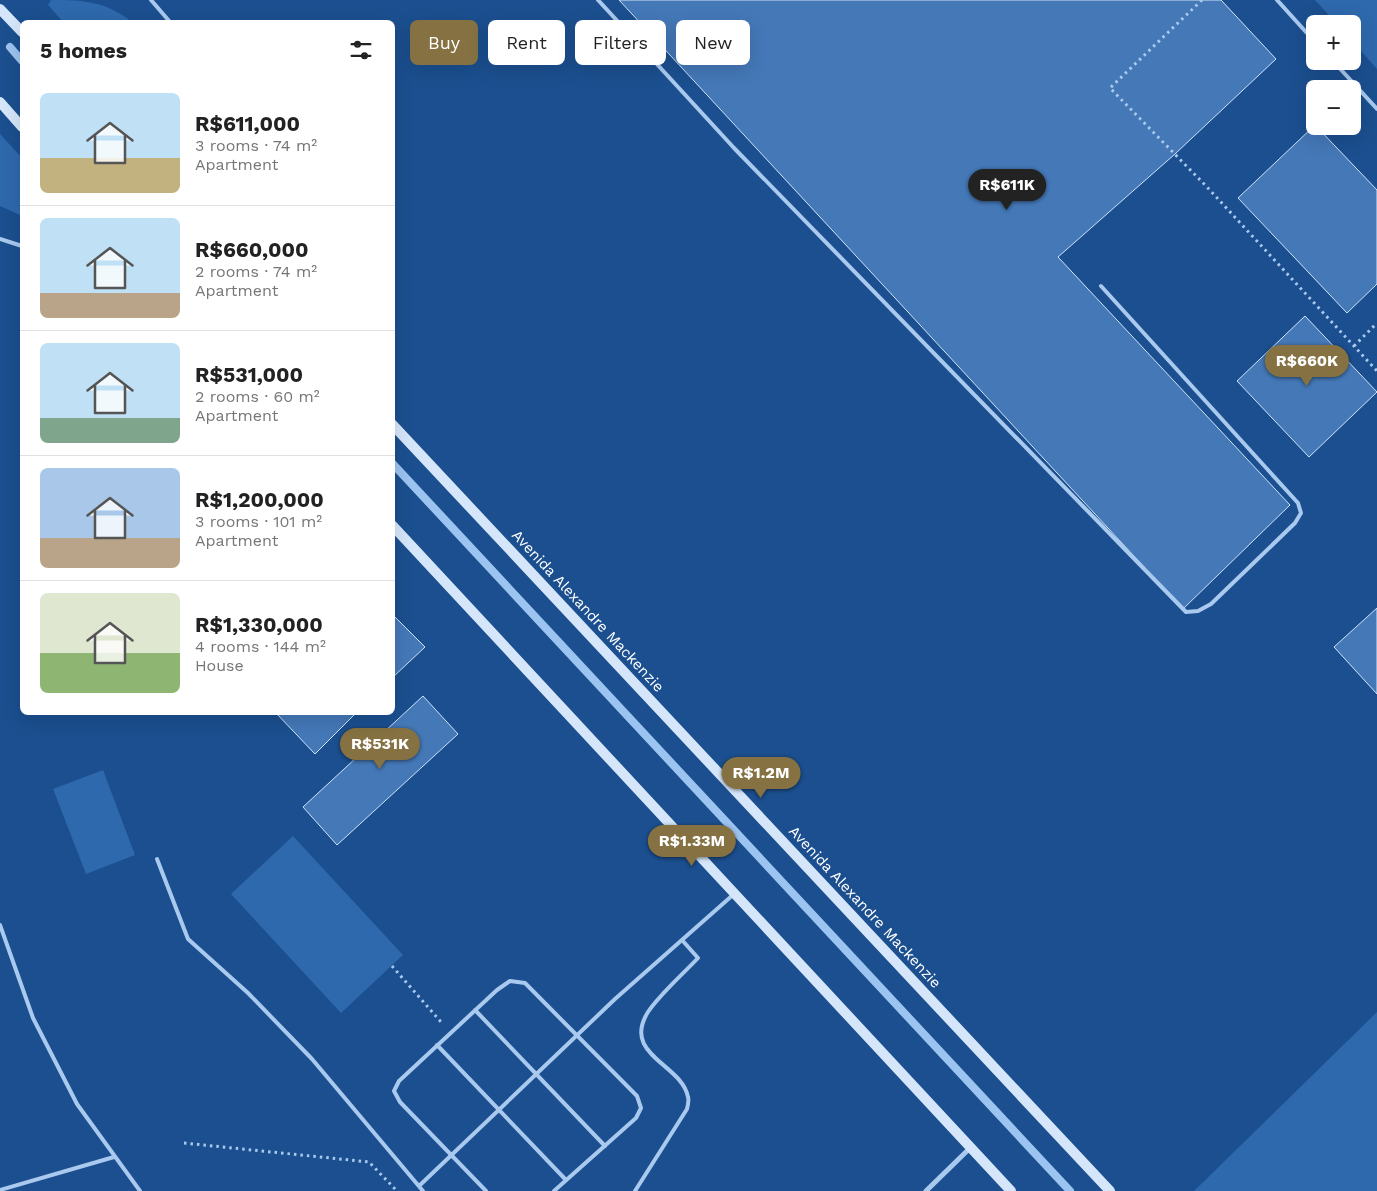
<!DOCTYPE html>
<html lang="en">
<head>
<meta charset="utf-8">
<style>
	body { margin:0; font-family:"Work Sans",sans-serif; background:#f6f6f6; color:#222; height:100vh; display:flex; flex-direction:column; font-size:19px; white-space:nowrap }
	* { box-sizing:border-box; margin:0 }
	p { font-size:16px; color:#767676 }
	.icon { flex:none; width:28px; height:28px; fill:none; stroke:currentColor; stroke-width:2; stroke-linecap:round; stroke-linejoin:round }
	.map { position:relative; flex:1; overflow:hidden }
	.panel { position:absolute; left:20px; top:20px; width:375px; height:695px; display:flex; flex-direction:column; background:#fff; border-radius:8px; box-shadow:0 5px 20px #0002 }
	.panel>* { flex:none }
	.banner { position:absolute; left:410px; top:20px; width:475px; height:45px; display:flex; gap:10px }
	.controls { position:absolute; left:1306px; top:15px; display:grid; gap:10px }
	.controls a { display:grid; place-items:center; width:55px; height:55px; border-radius:8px; background:#fff; box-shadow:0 5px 20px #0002; font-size:25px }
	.price { position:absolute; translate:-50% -42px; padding:0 11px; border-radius:18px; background:#857141; color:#fff; font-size:16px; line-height:32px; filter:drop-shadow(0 1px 2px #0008) }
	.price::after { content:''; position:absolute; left:50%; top:30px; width:15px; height:11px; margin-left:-8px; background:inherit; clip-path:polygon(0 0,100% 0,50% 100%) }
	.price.selected { background:#222; color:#fff }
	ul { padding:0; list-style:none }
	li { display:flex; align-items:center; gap:15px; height:125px; padding:0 20px }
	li+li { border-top:1px solid #e0e0e0 }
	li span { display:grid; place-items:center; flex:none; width:140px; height:100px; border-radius:8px; color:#555 }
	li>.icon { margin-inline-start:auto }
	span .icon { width:60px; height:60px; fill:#fffc; stroke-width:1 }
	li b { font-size:21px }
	h2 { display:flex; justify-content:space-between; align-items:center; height:60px; padding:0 20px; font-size:21px }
	.chip { padding:0 18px; border-radius:8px; background:#fff; box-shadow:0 5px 20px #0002; font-size:18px; line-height:45px }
	.chip.selected { background:#857141; color:#fff }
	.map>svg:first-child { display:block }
	.green { fill:#2e69ad }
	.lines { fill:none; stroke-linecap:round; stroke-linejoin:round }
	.stream { stroke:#9cc4f0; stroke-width:8 }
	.building { fill:#4478b7; stroke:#cfe3fa }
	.path { stroke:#a9c9ee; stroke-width:3; stroke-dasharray:2.5 4; stroke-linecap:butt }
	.lane { stroke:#a9c9ee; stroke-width:4 }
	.street { stroke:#a9c9ee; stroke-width:5 }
	.secondary { stroke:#d6e6fa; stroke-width:10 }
	.labels { text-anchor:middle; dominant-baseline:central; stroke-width:4.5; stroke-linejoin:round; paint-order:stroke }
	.street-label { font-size:15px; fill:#fff; stroke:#1b4f8f }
</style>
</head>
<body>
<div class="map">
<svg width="1377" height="1191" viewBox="0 0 1377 1191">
	<rect width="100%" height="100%" fill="#1b4f8f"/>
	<path class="green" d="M51,0C84,0 105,1 132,22H63L48,5Z
		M1315,0H1377V69L1353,42L1352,24H1337Z
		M0,134L22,158V216L0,206Z
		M103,770L135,855L86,874L53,789Z
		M293,836L403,955L341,1013L231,894Z
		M1377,1012V1191H1193H1194Z"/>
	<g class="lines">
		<path class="stream" d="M10,47L22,61
			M392,463L1070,1191"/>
	</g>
	<path class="building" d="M619,0H1221L1276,59L1175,154L1058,257L1290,505L1183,609Z
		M1315,125L1377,190V284L1347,313L1238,198Z
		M1305,316L1377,392L1309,457L1237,381Z
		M1377,608V694L1334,647Z
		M392,614L425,647L392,678Z
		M423,696L458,734L337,845L303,807Z
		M275,712H357L315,754Z"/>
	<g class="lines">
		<path class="path" d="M1202,0L1110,88L1207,187L1377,371
			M1354,346L1377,323
			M392,966L441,1022
			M184,1143L369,1162L397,1191"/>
		<path class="lane" d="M151,0L170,22
			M598,0L734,148L1186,612L1198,611L1211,604L1295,523L1301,513L1298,503L1101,286
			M1277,0L1315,42
			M1333,61L1377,109
			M0,239L22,246
			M157,859L188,939L248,993L312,1059L423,1191
			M0,925L33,1018L77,1104L140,1191
			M475,1010L605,1146
			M437,1045L566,1180
			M419,1186L615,999L734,894
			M0,1190L114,1157
			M486,1191L400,1102L394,1091L399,1081L497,990L510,981L525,983L637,1096L641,1108L636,1118L554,1191
			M635,1191L687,1109C688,1105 689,1100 688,1097C682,1064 621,1055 648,1012C660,994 683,974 698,958L682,940"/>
		<path class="street" d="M926,1191L969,1149"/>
		<path class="secondary" d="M0,9L22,32
			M0,102L22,127
			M392,424L1110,1191
			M392,525L1011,1191"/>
	</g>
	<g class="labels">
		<g class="street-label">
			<text transform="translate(588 611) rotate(47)">Avenida Alexandre Mackenzie</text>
			<text transform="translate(865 907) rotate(47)">Avenida Alexandre Mackenzie</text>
		</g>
	</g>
</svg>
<div class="controls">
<a>+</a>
<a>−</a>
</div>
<b class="price selected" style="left:1007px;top:211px">R$611K</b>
<b class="price" style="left:1307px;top:387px">R$660K</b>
<b class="price" style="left:380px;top:770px">R$531K</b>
<b class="price" style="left:761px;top:799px">R$1.2M</b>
<b class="price" style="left:692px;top:867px">R$1.33M</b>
<div class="banner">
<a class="chip selected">Buy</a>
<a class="chip">Rent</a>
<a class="chip">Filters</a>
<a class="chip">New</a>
</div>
<section class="panel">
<h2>5 homes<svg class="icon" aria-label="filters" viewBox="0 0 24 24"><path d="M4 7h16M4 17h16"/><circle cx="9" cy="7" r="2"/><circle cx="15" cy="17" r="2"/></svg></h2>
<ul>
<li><span style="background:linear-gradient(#bfe0f5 65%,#c2b280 0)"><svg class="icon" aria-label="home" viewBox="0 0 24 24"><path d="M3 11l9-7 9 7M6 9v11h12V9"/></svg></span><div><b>R$611,000</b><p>3 rooms · 74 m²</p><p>Apartment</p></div></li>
<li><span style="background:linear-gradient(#bfe0f5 75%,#b9a48a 0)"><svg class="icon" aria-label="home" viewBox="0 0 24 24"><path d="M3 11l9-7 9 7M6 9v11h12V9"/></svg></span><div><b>R$660,000</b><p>2 rooms · 74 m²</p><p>Apartment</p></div></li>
<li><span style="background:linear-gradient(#bfe0f5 75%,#7fa58c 0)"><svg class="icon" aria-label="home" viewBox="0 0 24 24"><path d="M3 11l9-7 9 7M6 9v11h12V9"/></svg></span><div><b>R$531,000</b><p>2 rooms · 60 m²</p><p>Apartment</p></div></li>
<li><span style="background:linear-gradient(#a9c7e8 70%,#b9a48a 0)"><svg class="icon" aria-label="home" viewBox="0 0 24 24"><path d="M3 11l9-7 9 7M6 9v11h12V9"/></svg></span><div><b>R$1,200,000</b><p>3 rooms · 101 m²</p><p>Apartment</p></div></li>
<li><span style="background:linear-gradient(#dfe7d0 60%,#8fb573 0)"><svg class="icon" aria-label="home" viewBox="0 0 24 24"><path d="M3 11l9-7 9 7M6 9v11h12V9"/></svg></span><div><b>R$1,330,000</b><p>4 rooms · 144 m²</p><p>House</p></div></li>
</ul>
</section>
</div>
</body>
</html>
